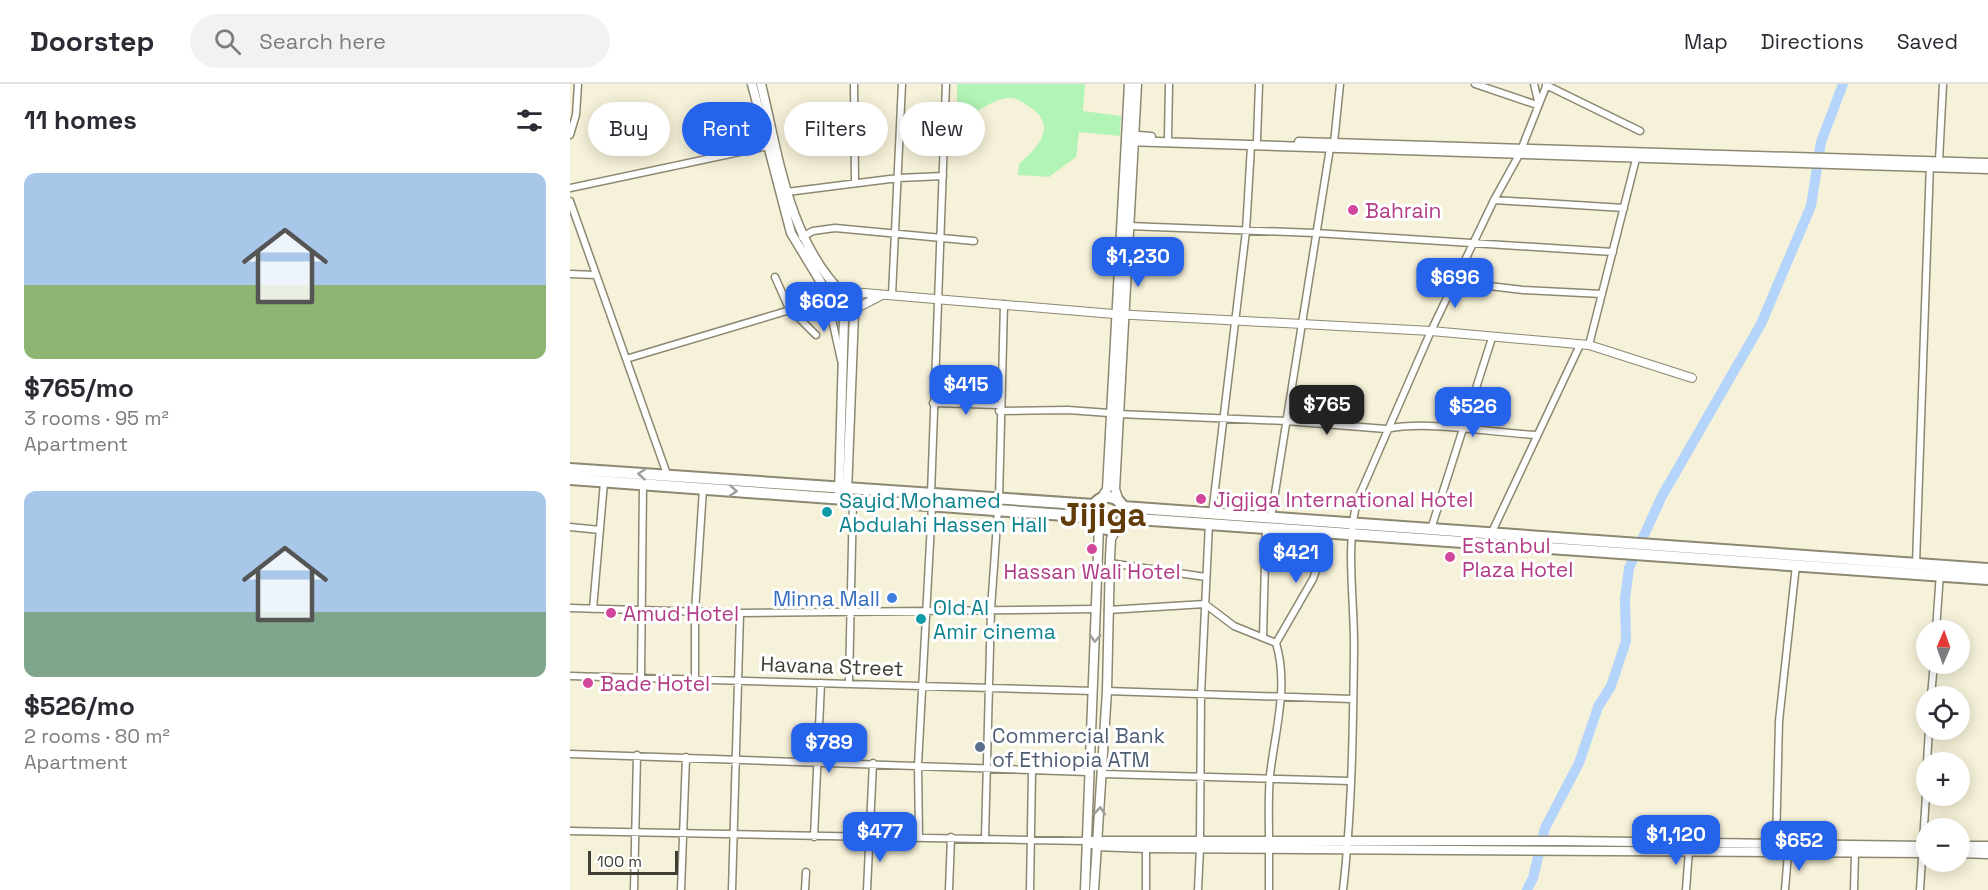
<!DOCTYPE html>
<html lang="en">
<head>
<meta charset="utf-8">
<style>
	body { margin:0; font-family:"Space Grotesk",sans-serif; background:#f2f2f3; color:#2b2b33; height:100vh; display:flex; flex-direction:column; font-size:22px; white-space:nowrap }
	* { box-sizing:border-box; margin:0 }
	p { font-size:20px; color:#7c7c81 }
	.icon { flex:none; width:33px; height:33px; fill:none; stroke:currentColor; stroke-width:2; stroke-linecap:round; stroke-linejoin:round }
	.map { position:relative; flex:1; overflow:hidden }
	.drawer { display:flex; flex-direction:column; background:#fff; width:570px }
	.drawer>* { flex:none }
	.guide { position:absolute; left:18px; top:18px; width:570px; height:54px; display:flex; gap:12px }
	.needle { width:39px; rotate:2deg }
	.fabs { position:absolute; left:1346px; top:536px; display:grid; gap:12px }
	.fabs a { display:grid; place-items:center; width:54px; height:54px; border-radius:50%; background:#fff; box-shadow:0 3px 15px #0003; font-size:30px }
	.scale { position:absolute; left:18px; bottom:15px; width:90px; box-sizing:border-box; padding-left:6px; border:3px solid #3f3d34; border-top:0; font-size:16px; line-height:21px; white-space:nowrap; color:#3f3d34; -webkit-text-stroke:4px #fff; paint-order:stroke }
	.price { position:absolute; translate:-50% -51px; padding:0 14px; border-radius:12px; background:#2563eb; color:#fff; font-size:20px; line-height:39px; filter:drop-shadow(0 2px 3px #0008) }
	.price::after { content:''; position:absolute; left:50%; top:36px; width:18px; height:14px; margin-left:-9px; background:inherit; clip-path:polygon(0 0,100% 0,50% 100%) }
	.price.active { background:#222; color:#fff }
	ul { padding:0; list-style:none }
	li { display:grid; align-content:center; gap:12px; height:318px; padding:0 24px }
	li span { display:grid; place-items:center; height:186px; border-radius:12px; color:#555 }
	li>.icon { margin-inline-start:auto }
	span .icon { width:108px; height:108px; fill:#fffc; stroke-width:1 }
	li b { font-size:26px }
	h2 { display:flex; justify-content:space-between; align-items:center; height:72px; padding:0 24px; font-size:26px }
	.tag { padding:0 21px; border-radius:27px; background:#fff; box-shadow:0 3px 15px #0003; font-size:21px; line-height:54px }
	.tag.active { background:#2563eb; color:#fff }
	header { display:flex; align-items:center; gap:36px; box-sizing:border-box; height:84px; padding:0 30px; background:#fff; border-bottom:2px solid #e1e1e2 }
	header strong { font-size:28px }
	nav { display:flex; gap:33px; margin-inline-start:auto; font-size:21px }
	.search { width:420px; height:54px; background:#f2f2f3; display:flex; align-items:center; gap:15px; box-sizing:border-box; padding:0 21px; border-radius:33px; color:#7c7c81; font-size:22px }
	main { display:flex; flex:1; min-height:0 }
	.map>svg:first-child { display:block }
	.green { fill:#b2f4b6 }
	.lines { fill:none; stroke-linecap:round; stroke-linejoin:round }
	.river { stroke:#b4d4fb; stroke-width:10 }
	.minor-casing { stroke:#8c8872; stroke-width:9 }
	.tertiary-casing { stroke:#8c8872; stroke-width:10 }
	.secondary-casing { stroke:#8c8872; stroke-width:11 }
	.trunk-casing { stroke:#8c8872; stroke-width:14 }
	.minor { stroke:#fff; stroke-width:6 }
	.tertiary { stroke:#fff; stroke-width:8 }
	.secondary { stroke:#fff; stroke-width:8 }
	.trunk { stroke:#fff; stroke-width:10 }
	.oneway { stroke:#9f9e9a }
	.hotel-dot { fill:#d1479c; stroke:#fff; stroke-width:2 }
	.culture-dot { fill:#0f9aa8; stroke:#fff; stroke-width:2 }
	.shop-dot { fill:#3f7fe0; stroke:#fff; stroke-width:2 }
	.service-dot { fill:#5c6f8a; stroke:#fff; stroke-width:2 }
	.labels { text-anchor:middle; dominant-baseline:central; stroke-width:6; stroke-linejoin:round; paint-order:stroke }
	.hotel-label { font-size:21px; fill:#b23c85; stroke:#fff; text-anchor:start }
	.culture-label { font-size:21px; fill:#0d838f; stroke:#fff; text-anchor:start }
	.shop-label { font-size:21px; fill:#366cbe; stroke:#fff; text-anchor:end }
	.street-label { font-size:21px; fill:#3f3d34; stroke:#fff }
	.service-label { font-size:21px; fill:#4e5e75; stroke:#fff; text-anchor:start }
	.town-label { font-size:33px; font-weight:bold; fill:#613c09; stroke:#fff }
</style>
</head>
<body>
<header>
<strong>Doorstep</strong>
<div class="search"><svg class="icon" aria-label="search" viewBox="0 0 24 24"><circle cx="10" cy="10" r="6"/><path d="M15 15l6 6"/></svg>Search here</div>
<nav><a>Map</a><a>Directions</a><a>Saved</a></nav>
</header>
<main>
<section class="drawer">
<h2>11 homes<svg class="icon" aria-label="filters" viewBox="0 0 24 24"><path d="M4 7h16M4 17h16"/><circle cx="9" cy="7" r="2"/><circle cx="15" cy="17" r="2"/></svg></h2>
<ul>
<li><span style="background:linear-gradient(#a9c7e8 60%,#8fb573 0)"><svg class="icon" aria-label="home" viewBox="0 0 24 24"><path d="M3 11l9-7 9 7M6 9v11h12V9"/></svg></span><div><b>$765/mo</b><p>3 rooms · 95 m²</p><p>Apartment</p></div></li>
<li><span style="background:linear-gradient(#a9c7e8 65%,#7fa58c 0)"><svg class="icon" aria-label="home" viewBox="0 0 24 24"><path d="M3 11l9-7 9 7M6 9v11h12V9"/></svg></span><div><b>$526/mo</b><p>2 rooms · 80 m²</p><p>Apartment</p></div></li>
</ul>
</section>
<div class="map">
<svg width="1418" height="806" viewBox="0 0 1418 806">
	<rect width="100%" height="100%" fill="#f6f1d9"/>
	<path class="green" d="M387,0H515L513,27L551,32L550,52L509,48L506,73L479,93L448,91L449,80C467,65 488,42 461,24C455,20 448,14 440,14C428,14 416,22 406,28L387,23Z"/>
	<g class="lines">
		<path class="river" d="M957,806L963,794L975,744L1009,679L1028,623L1041,602L1056,557L1055,515L1059,484L1092,412L1191,240L1241,122L1251,58L1273,0"/>
		<defs>
			<path id="minor" d="M284,0L285,98
				M905,0L967,21
				M964,0L968,17
				M976,1L1070,47
				M0,51L6,31L8,0
				M598,54L599,0
				M687,56L689,0
				M1369,77L1373,0
				M0,104L198,62
				M217,108L328,94L373,92
				M924,116L1054,124
				M0,117L98,393
				M558,142L745,149L1043,168
				M232,153L243,147L265,144L404,157
				M0,190L26,191
				M205,193L221,229L227,232L233,228L229,219L220,223
				M885,198L953,206L1032,210
				M322,211L332,0
				M257,213L271,276
				M233,223L245,220
				M227,232L246,251
				M1019,261L1066,75
				M56,275L220,226
				M363,319L429,321
				M429,327L498,326L539,329
				M548,330L716,337L816,345C859,336 922,349 967,351
				M361,410L376,0
				M429,415L434,220
				M642,430L676,147L681,62
				M701,434L760,64L764,59L770,0
				M0,443L30,446
				M861,445L922,254
				M921,450L1010,261
				M539,479L636,493
				M1346,480L1360,79
				M0,524L170,529L526,525
				M23,525L34,398
				M538,526L635,520L664,542L706,559C719,602 705,647 700,691C698,713 699,735 699,756
				M1366,546L1370,489
				M693,552L696,443
				M706,559L743,495L760,448
				M0,592L523,607
				M71,593L73,400
				M125,595V528L133,405
				M279,599L283,415
				M537,607L782,615
				M1361,612L1364,579
				M0,670L518,688
				M1357,678L1359,645
				M533,690L780,697
				M0,747L515,757
				M244,753L251,599
				M349,753L348,681L362,421
				M415,754L421,525L428,425
				M630,756L631,610L639,439
				M1206,761L1209,637L1226,481
				M64,806L67,671
				M111,806L116,673
				M162,806L170,529
				M235,806L236,788
				M297,806L303,679
				M379,806L381,753
				M460,806L462,687
				M576,806V764
				M628,806L630,764
				M699,806V765
				M773,806C782,728 783,647 784,568C785,518 775,465 787,417L861,247L924,116L949,71L977,0
				M1116,806L1119,766
				M1215,806L1218,769
				M1284,806L1285,769
				M1350,806L1356,711"/>
			<path id="tertiary" d="M278,211L294,209L544,230L861,247L1019,261L1122,294
				M287,224L312,211"/>
			<path id="secondary" d="M182,0L221,149L264,220
				M191,0C209,73 218,156 274,211
				M556,51L581,53
				M556,57L1418,85
				M729,58L1418,79
				M277,408L284,229L287,221L284,214L278,211L268,214L264,220L268,230L277,233L284,229
				M269,410L274,233
				M532,413L537,405L559,0
				M549,417L545,405L567,0
				M515,757L527,762L576,764L1356,769
				M517,757H995L1356,762
				M1389,762H1418
				M1389,769L1418,770
				M515,806L529,442
				M524,806L537,607L540,473L541,455L548,442"/>
			<path id="trunk" d="M0,385L524,421
				M0,395L522,433
				M522 429a16 16 0 1 1 32 0a16 16 0 1 1-32 0Z
				M553,423L1418,485
				M553,434L1418,495"/>
		</defs>
		<use href="#minor" class="minor-casing"/>
		<use href="#tertiary" class="tertiary-casing"/>
		<use href="#secondary" class="secondary-casing"/>
		<use href="#trunk" class="trunk-casing"/>
		<use href="#minor" class="minor"/>
		<use href="#tertiary" class="tertiary"/>
		<use href="#secondary" class="secondary"/>
		<use href="#trunk" class="trunk"/>
	</g>
	<defs><path id="oneway-chevron" d="M-2-3.5L2.5 0L-2 3.5" fill="none" stroke-width="1.6" stroke-linecap="round" stroke-linejoin="round" transform="scale(1.5)"/></defs>
	<g class="oneway">
		<use href="#oneway-chevron" transform="translate(72 390) rotate(-176)"/>
		<use href="#oneway-chevron" transform="translate(163 407) rotate(4)"/>
		<use href="#oneway-chevron" transform="translate(525 554) rotate(93)"/>
		<use href="#oneway-chevron" transform="translate(530 727) rotate(-86)"/>
	</g>
	<g class="hotel-dot">
		<circle cx="783" cy="126" r="6"/>
		<circle cx="631" cy="415" r="6"/>
		<circle cx="522" cy="465" r="6"/>
		<circle cx="880" cy="473" r="6"/>
		<circle cx="41" cy="529" r="6"/>
		<circle cx="18" cy="599" r="6"/>
	</g>
	<g class="culture-dot">
		<circle cx="257" cy="428" r="6"/>
		<circle cx="351" cy="535" r="6"/>
	</g>
	<circle class="shop-dot" cx="322" cy="514" r="6"/>
	<circle class="service-dot" cx="410" cy="663" r="6"/>
	<g class="labels">
		<g class="hotel-label">
			<text x="795" y="126">Bahrain</text>
			<text x="643" y="415">Jigjiga International Hotel</text>
			<text x="892" y="461">Estanbul<tspan x="892" dy="24">Plaza Hotel</tspan></text>
			<text x="522" y="487" text-anchor="middle">Hassan Wali Hotel</text>
			<text x="53" y="529">Amud Hotel</text>
			<text x="30" y="599">Bade Hotel</text>
		</g>
		<g class="culture-label">
			<text x="269" y="416">Sayid Mohamed<tspan x="269" dy="24">Abdulahi Hassen Hall</tspan></text>
			<text x="363" y="523">Old Al<tspan x="363" dy="24">Amir cinema</tspan></text>
		</g>
		<g class="shop-label">
			<text x="310" y="514">Minna Mall</text>
		</g>
		<g class="street-label">
			<text transform="translate(262 582) rotate(2)">Havana Street</text>
		</g>
		<g class="service-label">
			<text x="422" y="651">Commercial Bank<tspan x="422" dy="24">of Ethiopia ATM</tspan></text>
		</g>
		<g class="town-label">
			<text x="533" y="431">Jijiga</text>
		</g>
	</g>
</svg>
<div class="fabs">
<a><svg class="needle" viewBox="-14 -14 28 28"><path d="M0-13l5 13h-10z" fill="#e53935"/><path d="M0 13l5-13h-10z" fill="#7c7c81"/></svg></a>
<a><svg class="icon" aria-label="locate" viewBox="0 0 24 24"><circle cx="12" cy="12" r="6"/><path d="M12 2v4M12 18v4M2 12h4M18 12h4"/></svg></a>
<a>+</a>
<a>−</a>
</div>
<div class="scale">100 m</div>
<b class="price" style="left:568px;top:204px">$1,230</b>
<b class="price" style="left:885px;top:225px">$696</b>
<b class="price" style="left:254px;top:249px">$602</b>
<b class="price" style="left:396px;top:332px">$415</b>
<b class="price active" style="left:757px;top:352px">$765</b>
<b class="price" style="left:903px;top:354px">$526</b>
<b class="price" style="left:726px;top:500px">$421</b>
<b class="price" style="left:259px;top:690px">$789</b>
<b class="price" style="left:310px;top:779px">$477</b>
<b class="price" style="left:1106px;top:782px">$1,120</b>
<b class="price" style="left:1229px;top:788px">$652</b>
<div class="guide">
<a class="tag">Buy</a>
<a class="tag active">Rent</a>
<a class="tag">Filters</a>
<a class="tag">New</a>
</div>
</div>
</main>
</body>
</html>
